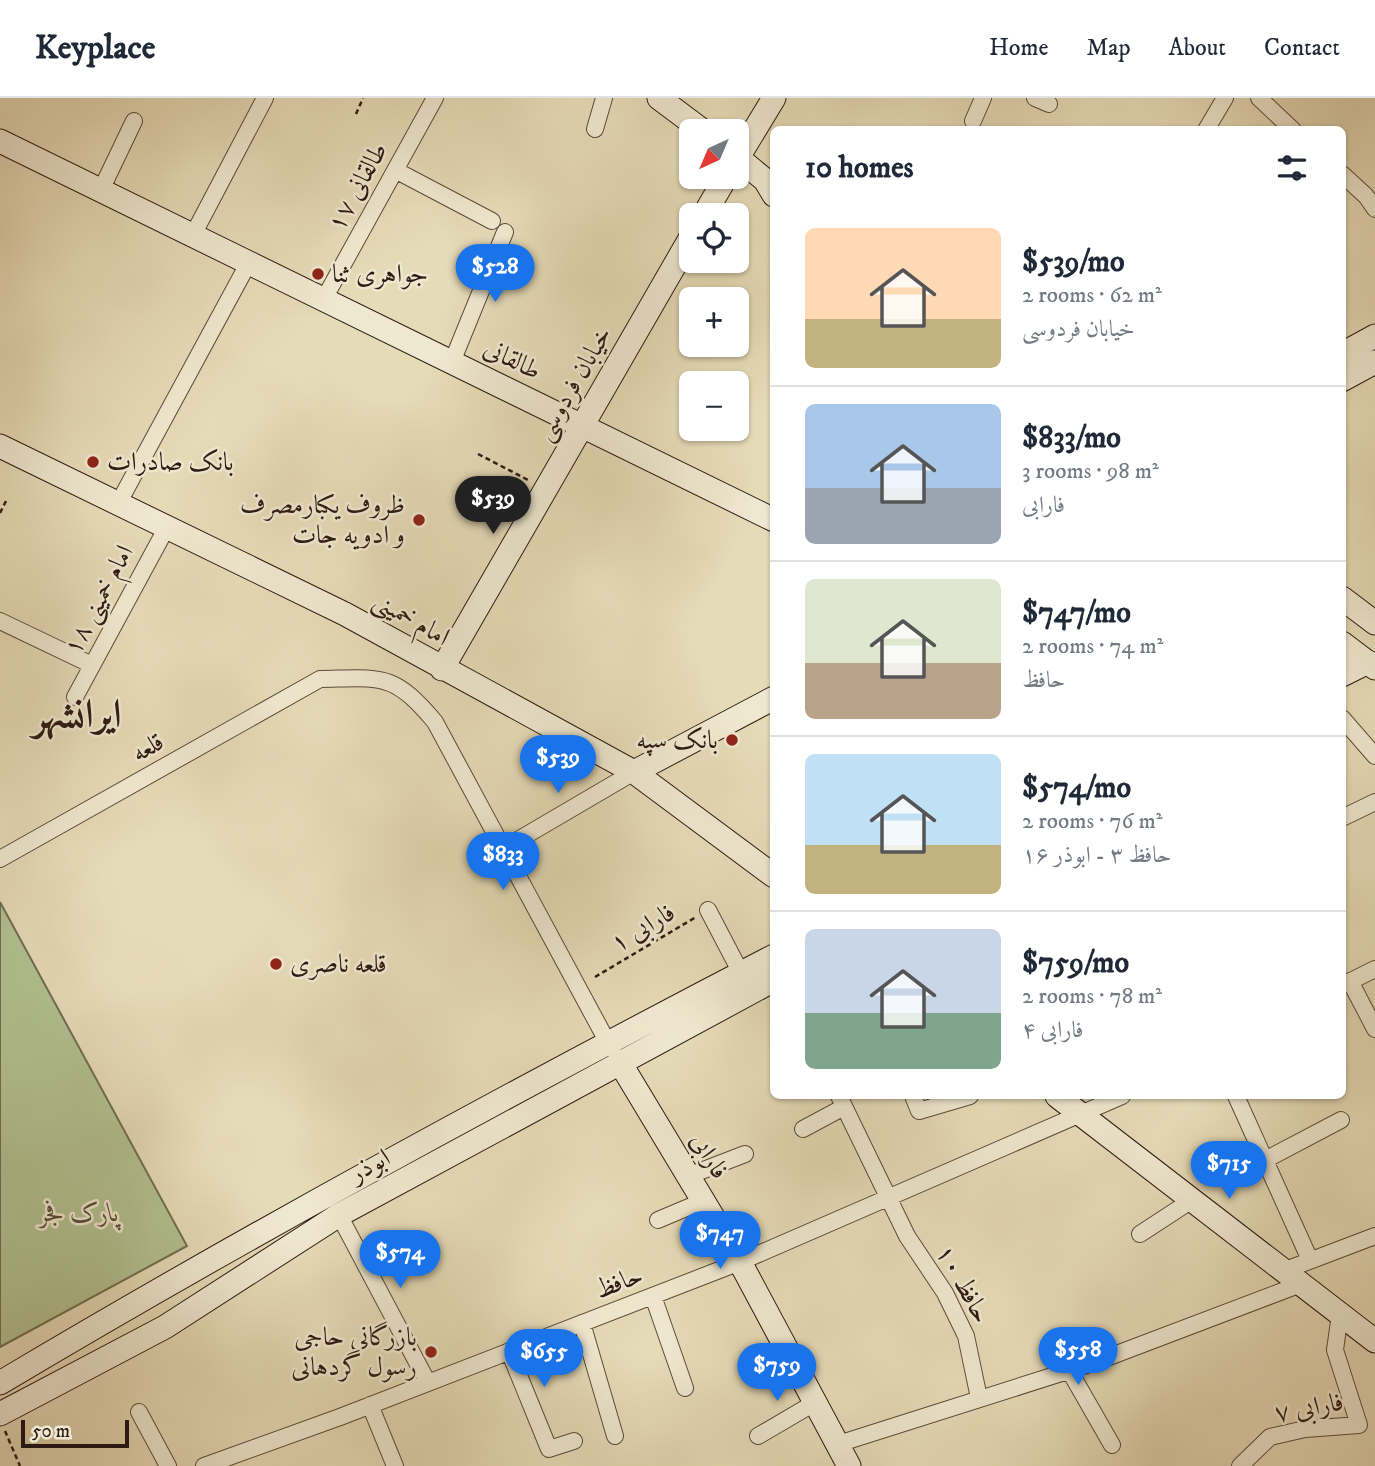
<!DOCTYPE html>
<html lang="en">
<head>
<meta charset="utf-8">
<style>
	body { margin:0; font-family:"IM FELL DW Pica",Amiri,serif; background:#f2f2f3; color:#1f2937; height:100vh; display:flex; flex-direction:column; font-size:26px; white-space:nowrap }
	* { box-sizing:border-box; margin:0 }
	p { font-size:23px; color:#747a83 }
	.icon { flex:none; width:38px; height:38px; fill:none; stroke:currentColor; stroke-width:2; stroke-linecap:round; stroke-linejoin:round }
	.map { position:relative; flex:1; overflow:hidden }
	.panel { position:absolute; left:770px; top:28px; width:576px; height:973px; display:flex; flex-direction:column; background:#fff; border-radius:10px; box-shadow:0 2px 5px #0004 }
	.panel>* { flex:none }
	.needle { width:46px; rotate:224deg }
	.controls { position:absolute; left:679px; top:21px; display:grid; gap:14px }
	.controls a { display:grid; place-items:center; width:70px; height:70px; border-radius:10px; background:#fff; box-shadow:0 2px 5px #0004; font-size:35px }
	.scale { position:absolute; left:21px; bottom:18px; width:108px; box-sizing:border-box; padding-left:7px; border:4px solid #2d1a12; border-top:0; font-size:19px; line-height:24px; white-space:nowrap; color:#2d1a12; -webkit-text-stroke:5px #efe8d0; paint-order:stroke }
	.price { position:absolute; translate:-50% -60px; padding:0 16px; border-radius:24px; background:#1a73e8; color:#fff; font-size:23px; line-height:46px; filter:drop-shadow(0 2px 4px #0008) }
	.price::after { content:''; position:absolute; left:50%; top:42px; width:21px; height:16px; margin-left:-10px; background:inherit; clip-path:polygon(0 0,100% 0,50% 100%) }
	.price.selected { background:#222; color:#fff }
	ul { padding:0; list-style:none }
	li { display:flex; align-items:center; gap:21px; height:175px; padding:0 35px }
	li+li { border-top:2px solid #e0e1e3 }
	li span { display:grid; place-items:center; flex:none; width:196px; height:140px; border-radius:10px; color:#555 }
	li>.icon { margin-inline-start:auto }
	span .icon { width:84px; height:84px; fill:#fffc; stroke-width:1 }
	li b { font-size:30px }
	h2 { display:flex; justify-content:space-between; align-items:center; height:84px; padding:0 35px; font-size:30px }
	header { display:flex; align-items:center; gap:42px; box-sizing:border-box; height:98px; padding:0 35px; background:#fff; border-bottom:2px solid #e0e1e3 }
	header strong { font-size:33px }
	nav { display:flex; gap:38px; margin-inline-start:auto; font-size:24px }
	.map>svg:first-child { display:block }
	.green { fill:#b2c191; stroke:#706e52; stroke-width:2 }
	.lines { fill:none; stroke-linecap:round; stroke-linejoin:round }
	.street-casing { stroke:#5b4a3b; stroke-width:18 }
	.secondary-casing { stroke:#2d1a12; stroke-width:25 }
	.path { stroke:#2d1a12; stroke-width:2.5; stroke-dasharray:5 3.5; stroke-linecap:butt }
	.street { stroke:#efe8d0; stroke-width:16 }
	.secondary { stroke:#efe8d0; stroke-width:23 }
	.poi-dot { fill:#8f2418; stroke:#efe8d0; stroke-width:2.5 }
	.labels { text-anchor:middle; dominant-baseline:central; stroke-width:5; stroke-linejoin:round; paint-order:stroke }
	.street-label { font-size:26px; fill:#2d1a12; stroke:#efe8d0 }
	.poi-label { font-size:26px; fill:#2d1a12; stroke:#efe8d0; text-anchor:start }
	.park-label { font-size:26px; font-style:italic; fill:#554c38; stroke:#efe8d0 }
	.town-label { font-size:40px; font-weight:bold; fill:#2d1a12; stroke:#efe8d0 }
</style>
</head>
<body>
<header>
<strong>Keyplace</strong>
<nav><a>Home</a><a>Map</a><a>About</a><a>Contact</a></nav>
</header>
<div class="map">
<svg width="1375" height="1368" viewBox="0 0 1375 1368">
	<rect width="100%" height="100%" fill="#e6dbb7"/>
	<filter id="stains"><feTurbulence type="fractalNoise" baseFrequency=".00286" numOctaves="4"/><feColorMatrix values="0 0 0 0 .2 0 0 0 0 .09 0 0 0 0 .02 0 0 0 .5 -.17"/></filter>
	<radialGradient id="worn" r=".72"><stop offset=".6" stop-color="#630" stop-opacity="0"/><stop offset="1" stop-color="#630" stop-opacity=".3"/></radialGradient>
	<path class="green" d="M0,804L187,1148L0,1249Z"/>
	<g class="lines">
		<defs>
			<path id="street" d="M1035,0L1049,6
				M1259,0L1293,32
				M973,23L983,0
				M595,31L604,0
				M1206,32L1225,0
				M395,72L492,123
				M1342,76L1366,98L1375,111
				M101,92L134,23
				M193,137L265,0
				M324,201L435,0
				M452,264L505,134
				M118,406L249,164
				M0,523L92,567
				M75,599L167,429
				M1342,620L1375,658
				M1342,720L1375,704
				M501,752L634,674
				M0,761L320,581C382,580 393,574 435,624L608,945
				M708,812L741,875
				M1350,883L1375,931
				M1343,887L1375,871
				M839,998L907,1138L945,1195L966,1238L979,1300
				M913,998L919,1013L970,998
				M1236,998L1310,1162
				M803,1031L844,1009
				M1265,1062L1341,1022
				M688,1078L745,1056
				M339,1117L428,1285
				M658,1122L703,1103
				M1140,1136L1192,1102
				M1283,1173L1375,1138
				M653,1198L685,1290
				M582,1225L615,1338
				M509,1253L549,1351L574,1343
				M1069,1272L1112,1347
				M370,1307L395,1368
				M139,1314L168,1368
				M758,1338L816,1304
				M838,1346L1093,1265L1301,1186
				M204,1368L340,1319L740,1164L1122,998
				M1240,1368L1270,1339L1305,1331L1359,1327L1335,1252L1340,1216"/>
			<path id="secondary" d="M659,0L703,33
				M0,43L774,422
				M737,59L765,82L774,97
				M737,61L774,0
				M704,117L726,79
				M1342,256L1375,238
				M1342,282L1375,264
				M0,348L345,516L634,674L774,778
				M1342,500L1375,525
				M1342,545L1375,570
				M442,571L691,139
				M1342,577L1368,564
				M634,674L774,600
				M619,963L740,1164L849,1368
				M1057,998L1375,1243
				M0,1285C253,1134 512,994 774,858
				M0,1316L165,1229L339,1117L774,882"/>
		</defs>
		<use href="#street" class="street-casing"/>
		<use href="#secondary" class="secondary-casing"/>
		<path class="path" d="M356,16L363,0
			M478,356L530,383
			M0,415L6,403
			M595,879L696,819
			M5,1333L20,1368"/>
		<use href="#street" class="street"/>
		<use href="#secondary" class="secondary"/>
	</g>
	<g class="poi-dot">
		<circle cx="318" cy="176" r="7"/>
		<circle cx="93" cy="364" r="7"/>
		<circle cx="419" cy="422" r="7"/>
		<circle cx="732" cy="642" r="7"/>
		<circle cx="276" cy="866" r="7"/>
		<circle cx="431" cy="1254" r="7"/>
	</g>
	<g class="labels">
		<g class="street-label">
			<text transform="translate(358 89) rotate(-61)">طالقانی ۱۷</text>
			<text transform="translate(512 262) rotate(26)">طالقانی</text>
			<text transform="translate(574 286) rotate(-60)">خیابان فردوسی</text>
			<text transform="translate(99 502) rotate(-62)">امام خمینی ۱۸</text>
			<text transform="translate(411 521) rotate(30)">امام خمینی</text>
			<text transform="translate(148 650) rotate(-29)">قلعه</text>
			<text transform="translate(643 830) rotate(-30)">فارابی ۱</text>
			<text transform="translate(709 1058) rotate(59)">فارابی</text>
			<text transform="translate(370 1068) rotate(-29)">ابوذر</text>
			<text transform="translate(619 1185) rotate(-21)">حافظ</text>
			<text transform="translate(963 1186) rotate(61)">حافظ ۱۰</text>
			<text transform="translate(1309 1310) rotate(-10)">فارابی ۷</text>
		</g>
		<g class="poi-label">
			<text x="332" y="176">جواهری ثنا</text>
			<text x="107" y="364">بانک صادرات</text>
			<text x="405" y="407" text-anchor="end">ظروف یکبارمصرف<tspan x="405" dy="30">و ادویه جات</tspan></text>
			<text x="718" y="642" text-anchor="end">بانک سپه</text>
			<text x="290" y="866">قلعه ناصری</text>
			<text x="417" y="1239" text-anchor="end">بازرگانی حاجی<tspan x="417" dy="30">رسول گردهانی</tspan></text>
		</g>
		<g class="park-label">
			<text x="79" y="1115">پارک فجر</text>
		</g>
		<g class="town-label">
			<text x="77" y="618">ایرانشهر</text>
		</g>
	</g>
	<rect width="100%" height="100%" filter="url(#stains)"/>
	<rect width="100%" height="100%" fill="url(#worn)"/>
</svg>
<div class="controls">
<a><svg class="needle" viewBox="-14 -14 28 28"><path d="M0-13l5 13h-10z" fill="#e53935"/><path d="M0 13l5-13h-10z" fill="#747a83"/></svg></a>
<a><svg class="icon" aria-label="locate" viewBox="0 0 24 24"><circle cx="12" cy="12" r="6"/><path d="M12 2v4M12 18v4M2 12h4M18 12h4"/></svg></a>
<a>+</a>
<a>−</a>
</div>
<div class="scale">50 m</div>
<b class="price" style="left:495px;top:206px">$528</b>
<b class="price selected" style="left:493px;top:438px">$539</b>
<b class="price" style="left:558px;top:697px">$539</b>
<b class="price" style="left:503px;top:794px">$833</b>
<b class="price" style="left:1229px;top:1103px">$715</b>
<b class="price" style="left:720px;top:1173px">$747</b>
<b class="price" style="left:400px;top:1192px">$574</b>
<b class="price" style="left:1078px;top:1289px">$558</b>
<b class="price" style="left:544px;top:1291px">$655</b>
<b class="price" style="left:777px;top:1305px">$759</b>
<section class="panel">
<h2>10 homes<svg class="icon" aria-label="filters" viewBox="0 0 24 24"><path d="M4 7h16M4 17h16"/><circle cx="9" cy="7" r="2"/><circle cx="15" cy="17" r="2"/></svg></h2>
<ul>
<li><span style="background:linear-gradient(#ffd9b3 65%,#c2b280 0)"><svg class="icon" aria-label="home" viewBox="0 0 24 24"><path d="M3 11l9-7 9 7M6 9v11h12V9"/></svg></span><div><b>$539/mo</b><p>2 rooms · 62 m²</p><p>خیابان فردوسی</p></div></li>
<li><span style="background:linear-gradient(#a9c7e8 60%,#9aa5b1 0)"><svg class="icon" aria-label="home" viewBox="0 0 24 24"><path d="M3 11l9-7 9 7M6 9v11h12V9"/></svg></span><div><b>$833/mo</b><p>3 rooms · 98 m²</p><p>فارابی</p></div></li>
<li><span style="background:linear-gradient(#dfe7d0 60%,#b9a48a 0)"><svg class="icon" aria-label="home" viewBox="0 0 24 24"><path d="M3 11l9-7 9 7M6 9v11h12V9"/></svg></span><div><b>$747/mo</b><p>2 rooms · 74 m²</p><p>حافظ</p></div></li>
<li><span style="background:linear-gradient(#bfe0f5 65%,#c2b280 0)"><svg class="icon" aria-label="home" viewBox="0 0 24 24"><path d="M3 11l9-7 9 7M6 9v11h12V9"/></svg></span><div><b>$574/mo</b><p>2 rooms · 76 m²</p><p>حافظ ۳ - ابوذر ۱۶</p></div></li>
<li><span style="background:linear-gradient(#c9d6e8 60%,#7fa58c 0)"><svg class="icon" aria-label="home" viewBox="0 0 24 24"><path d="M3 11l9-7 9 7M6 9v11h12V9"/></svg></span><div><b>$759/mo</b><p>2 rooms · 78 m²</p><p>فارابی ۴</p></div></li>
</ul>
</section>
</div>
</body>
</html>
